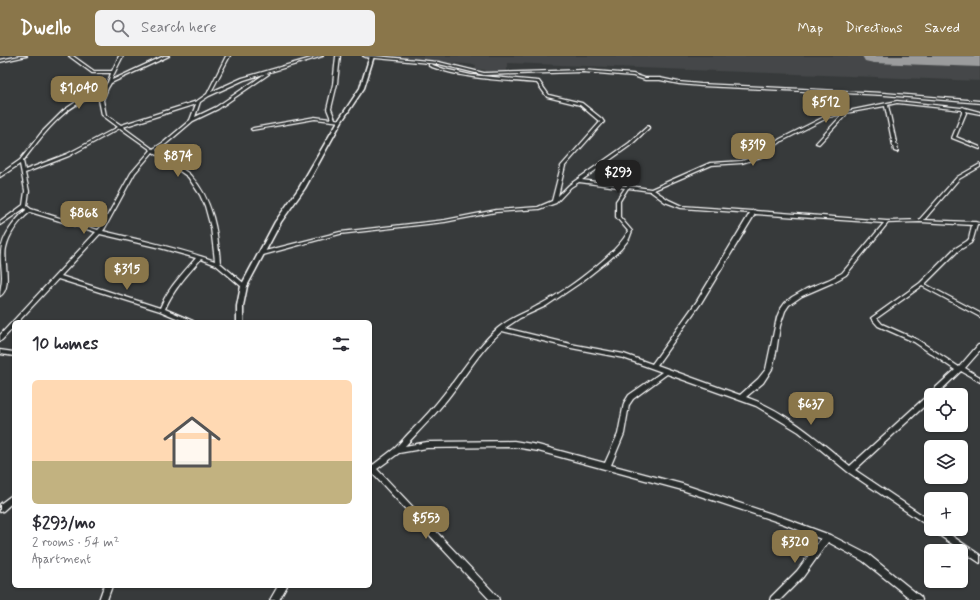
<!DOCTYPE html>
<html lang="en">
<head>
<meta charset="utf-8">
<style>
	body { margin:0; font-family:Mynerve,sans-serif; background:#f2f2f3; color:#2b2b33; height:100vh; display:flex; flex-direction:column; font-size:15px; white-space:nowrap }
	* { box-sizing:border-box; margin:0 }
	p { font-size:13px; color:#7c7c81 }
	.icon { flex:none; width:22px; height:22px; fill:none; stroke:currentColor; stroke-width:2; stroke-linecap:round; stroke-linejoin:round }
	.map { position:relative; flex:1; overflow:hidden }
	.drawer { position:absolute; left:12px; top:264px; width:360px; height:268px; display:flex; flex-direction:column; background:#fff; border-radius:6px; box-shadow:0 1px 3px #0004 }
	.drawer>* { flex:none }
	.controls { position:absolute; left:924px; top:332px; display:grid; gap:8px }
	.controls a { display:grid; place-items:center; width:44px; height:44px; border-radius:6px; background:#fff; box-shadow:0 1px 3px #0004; font-size:20px }
	.price { position:absolute; translate:-50% -34px; padding:0 9px; border-radius:8px; background:#8a764a; color:#fff; font-size:13px; line-height:26px; filter:drop-shadow(0 1px 2px #0008) }
	.price::after { content:''; position:absolute; left:50%; top:24px; width:12px; height:9px; margin-left:-6px; background:inherit; clip-path:polygon(0 0,100% 0,50% 100%) }
	.price.active { background:#222; color:#fff }
	ul { padding:0; list-style:none }
	li { display:grid; align-content:center; gap:8px; height:212px; padding:0 20px }
	li+li { border-top:1px solid #e1e1e2 }
	li span { display:grid; place-items:center; height:124px; border-radius:6px; color:#555 }
	li>.icon { margin-inline-start:auto }
	span .icon { width:72px; height:72px; fill:#fffc; stroke-width:1 }
	li b { font-size:17px }
	h2 { display:flex; justify-content:space-between; align-items:center; height:48px; padding:0 20px; font-size:17px }
	header { display:flex; align-items:center; gap:24px; box-sizing:border-box; height:56px; padding:0 20px; background:#8a764a; color:#fff }
	header strong { font-size:19px }
	nav { display:flex; gap:22px; margin-inline-start:auto; font-size:14px }
	.search { width:280px; height:36px; background:#f2f2f3; display:flex; align-items:center; gap:10px; box-sizing:border-box; padding:0 14px; border-radius:6px; color:#7c7c81; font-size:15px }
	.map>svg:first-child { display:block }
	.built { fill:#444748 }
	.lines { fill:none; stroke-linecap:round; stroke-linejoin:round }
	.runway { fill:#9b9c9d; fill-rule:evenodd }
	.minor-casing { stroke:#fff; stroke-width:2.5 }
	.tertiary-casing { stroke:#fff; stroke-width:3 }
	.minor { fill:#2a2d2e; fill-rule:evenodd }
	.tertiary { fill:#2a2d2e; fill-rule:evenodd }
</style>
</head>
<body>
<header>
<strong>Dwello</strong>
<div class="search"><svg class="icon" aria-label="search" viewBox="0 0 24 24"><circle cx="10" cy="10" r="6"/><path d="M15 15l6 6"/></svg>Search here</div>
<nav><a>Map</a><a>Directions</a><a>Saved</a></nav>
</header>
<div class="map">
<svg width="980" height="544" viewBox="0 0 980 544">
	<rect width="100%" height="100%" fill="#373a3b"/>
	<filter id="ink" filterUnits="userSpaceOnUse"><feTurbulence type="fractalNoise" baseFrequency=".025" numOctaves="2"/><feDisplacementMap in="SourceGraphic" scale="8" xChannelSelector="R" yChannelSelector="G"/><feConvolveMatrix kernelMatrix="1 2 1 2 8 2 1 2 1" color-interpolation-filters="sRGB"/></filter>
	<g filter="url(#ink)">
		<path class="built" d="M377,0H980V25L508,7L506,17L486,16L485,14L475,13L476,9Z"/>
		<g class="lines">
			<path class="runway" d="M862,0H980V11L874,7L865,5Z"/>
			<defs>
				<path id="minor" d="M20,0H27L0,6V4Z
					M69,0H73L94,15H112L119,0H123L113,20L112,24L164,0H169L111,27L108,32L103,44L106,59L121,69L197,45L207,38L226,0H230L211,36L242,22L318,0H323L244,24L209,40L200,46L195,61L216,51L266,17L269,18L218,53L193,65L166,88L156,94C163,100 171,105 179,111C183,114 188,116 191,120C213,143 218,177 220,207L247,230L246,231H242L216,209L201,203C187,219 173,234 165,253L193,265L194,266H186L160,255L58,223L18,266H14V271L2,284L0,285V279L12,266L96,176L30,156C19,165 9,178 6,192C3,205 13,232 0,240C0,233 2,227 2,221C2,213 0,204 1,196C2,180 15,164 26,154L25,152L0,169V166L23,149L25,135L20,108L0,121V118L20,104L41,77L64,54L82,42L105,31L108,26L111,17H92ZM103,35L99,44L102,59L118,71L67,98L25,114L23,105C36,88 49,70 66,56C77,47 90,41 103,35ZM196,48L190,64L164,86L153,93L123,71ZM120,72L151,94L131,117L101,171L98,174L31,153L27,150L29,135L25,117L69,100ZM153,96L188,121L200,139L205,150L211,172L215,205C179,192 140,184 103,175L105,172L135,117ZM100,178L160,192L196,202C183,217 168,232 160,252L61,220Z
					M336,0H340L337,28L331,53L335,63L341,64V66L315,63L252,74L251,73L253,72L315,61L331,63L327,53L333,28Z
					M363,0H375L439,6L484,17L583,14L633,18L645,22H660L679,26L701,28L884,37L980,45V47L884,39L701,30L679,28L660,24H645L633,20L583,16L484,19L439,8L365,1Z
					M430,8L444,13L471,19L539,25L549,39L582,47L602,63L604,66L603,67L565,110L558,140L569,129L629,87L648,70H649V72L631,89L582,124L626,130L628,129L630,130L651,133L710,107L742,105L759,99L780,83L828,59L897,45L961,52L963,51L965,52L980,56V58L965,55L966,57L956,81L980,91V93L952,82L962,57V54L897,47L888,49L898,95L897,96L894,95L885,50L846,57V59L819,88L816,87L843,58L829,61L782,85L761,101L742,107L712,109L654,134L669,144L682,150L752,155L754,154L756,155L887,165L919,164L957,121L980,108V111L959,123L924,164L973,166H975L980,167V169H977L973,183L971,187L958,195L925,228L980,257V261L922,230L877,262L882,268L918,284L959,311L978,289H980V295L965,312L980,321V326L961,315L936,339H931V344L855,414L931,465V472L848,416L799,376L756,350L667,318L633,343L629,349L624,378L611,409L682,428L784,462L830,479L869,499L921,541L922,544H912L863,505L828,486L803,521L780,544H770L771,541L797,515L821,483L784,468L682,434L538,395L514,391L427,392L399,397L377,413L498,541L499,544H490L372,417L370,418V407L373,409C380,403 388,398 395,392C401,386 406,380 412,374C423,363 434,351 444,338C462,316 476,291 498,272C511,261 523,258 537,250C560,239 618,198 628,175L616,161V145L625,132L579,126L571,131L556,147L539,153L496,156L445,166L340,178L263,199L261,198V196L340,176L445,164L496,154L538,151L552,145L561,110L600,66L599,65L580,49L547,41L537,27C501,24 463,23 429,10V8ZM628,132L650,135L665,146L681,152L750,157L697,245L652,308L624,298L571,288L505,272L520,262L546,250L580,227L609,204L621,193L629,183L632,175L620,161V145ZM755,158L884,167L842,217L828,224L806,233L792,241L785,247L780,254L777,261L766,313L758,323L740,339L657,309L701,247ZM920,166L972,169L969,183L967,185L954,193L920,227L871,262L878,270L914,286L955,314L850,410C818,384 786,355 746,341L763,327L772,313L776,297L780,270L785,255L789,249L802,240L832,227L846,219L888,167ZM502,275L571,292L623,302L662,316L629,339L624,347L618,378L605,407L538,389L514,385L427,386L405,390C420,374 436,358 449,341C466,319 480,294 502,275Z
					M0,294L14,296V300L0,298Z
					M14,438V445L3,455L0,456V448L12,439Z
					M932,473H942L980,499V507L933,475Z
					M104,530H112L107,544H99Z
					M278,530H287L279,544H270Z"/>
				<path id="tertiary" d="M370,0H374L364,32L342,65L305,132L281,166L247,230L243,250V266H237V250L241,230L275,166L299,132L338,65L360,32Z"/>
			</defs>
			<use href="#minor" class="minor-casing"/>
			<use href="#tertiary" class="tertiary-casing"/>
			<use href="#minor" class="minor"/>
			<use href="#tertiary" class="tertiary"/>
		</g>
	</g>
</svg>
<div class="controls">
<a><svg class="icon" aria-label="locate" viewBox="0 0 24 24"><circle cx="12" cy="12" r="6"/><path d="M12 2v4M12 18v4M2 12h4M18 12h4"/></svg></a>
<a><svg class="icon" aria-label="layers" viewBox="0 0 24 24"><path d="M12 4l9 5-9 5-9-5zM3 14l9 5 9-5"/></svg></a>
<a>+</a>
<a>−</a>
</div>
<b class="price" style="left:79px;top:54px">$1,040</b>
<b class="price" style="left:826px;top:68px">$512</b>
<b class="price" style="left:753px;top:111px">$319</b>
<b class="price" style="left:178px;top:122px">$874</b>
<b class="price active" style="left:618px;top:138px">$293</b>
<b class="price" style="left:84px;top:179px">$868</b>
<b class="price" style="left:127px;top:235px">$315</b>
<b class="price" style="left:811px;top:370px">$637</b>
<b class="price" style="left:426px;top:484px">$553</b>
<b class="price" style="left:795px;top:508px">$320</b>
<section class="drawer">
<h2>10 homes<svg class="icon" aria-label="filters" viewBox="0 0 24 24"><path d="M4 7h16M4 17h16"/><circle cx="9" cy="7" r="2"/><circle cx="15" cy="17" r="2"/></svg></h2>
<ul>
<li><span style="background:linear-gradient(#ffd9b3 65%,#c2b280 0)"><svg class="icon" aria-label="home" viewBox="0 0 24 24"><path d="M3 11l9-7 9 7M6 9v11h12V9"/></svg></span><div><b>$293/mo</b><p>2 rooms · 54 m²</p><p>Apartment</p></div></li>
</ul>
</section>
</div>
</body>
</html>
